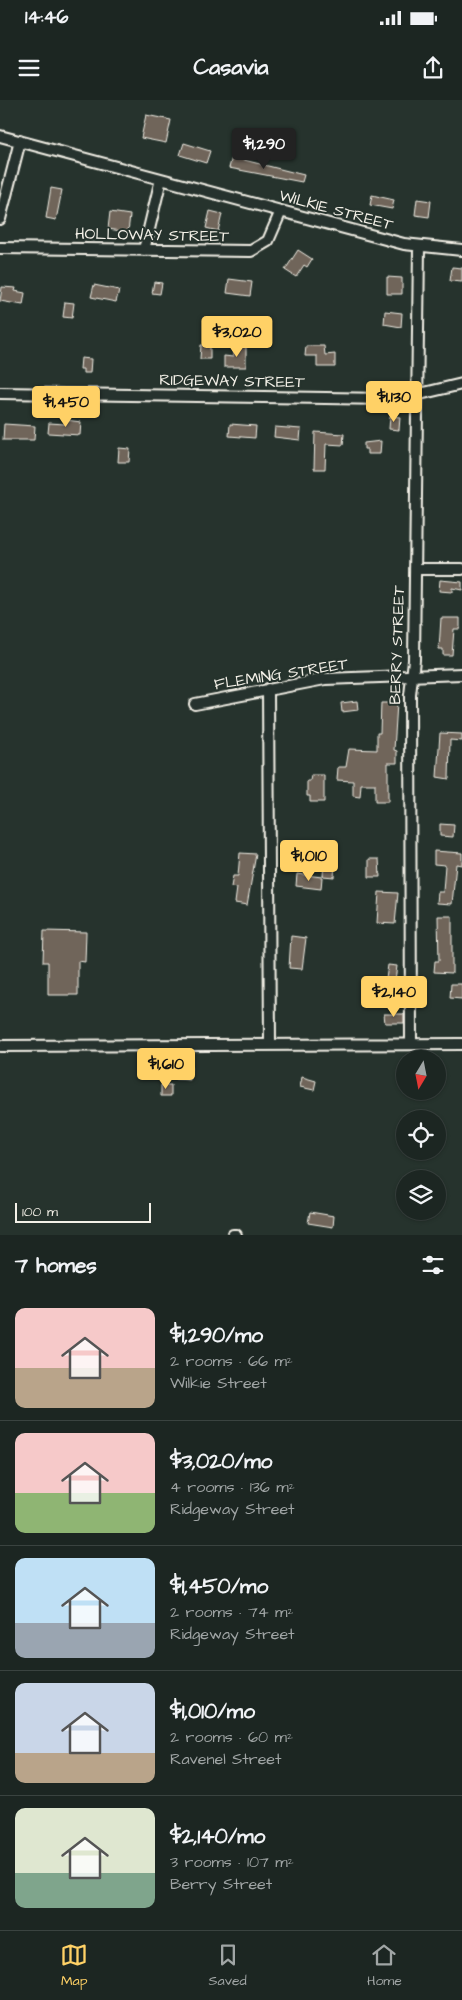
<!DOCTYPE html>
<html lang="en">
<head>
<meta charset="utf-8">
<style>
	body { margin:0; font-family:"Architects Daughter",sans-serif; background:#252e2a; color:#f1f3f6; height:100vh; display:flex; flex-direction:column; font-size:19px; white-space:nowrap }
	* { box-sizing:border-box; margin:0 }
	p { font-size:16px; color:#a0a5a5 }
	.icon { flex:none; width:28px; height:28px; fill:none; stroke:currentColor; stroke-width:2; stroke-linecap:round; stroke-linejoin:round }
	.map { position:relative; height:1135px; overflow:hidden }
	.sheet { display:flex; flex-direction:column; background:#1c2622; flex:1 }
	.sheet>* { flex:none }
	.needle { width:32px; rotate:190deg }
	.controls { position:absolute; left:396px; top:950px; display:grid; gap:10px }
	.controls a { display:grid; place-items:center; width:50px; height:50px; border-radius:50%; background:#1c2622; box-shadow:0 1px 4px #0004,0 0 0 1px #3a4340; font-size:25px }
	.scale { position:absolute; left:15px; bottom:12px; width:136px; box-sizing:border-box; padding-left:5px; border:2px solid #f4f1e8; border-top:0; font-size:14px; line-height:18px; white-space:nowrap; color:#f4f1e8; -webkit-text-stroke:4px #26332d; paint-order:stroke }
	.price { position:absolute; translate:-50% -42px; padding:0 11px; border-radius:5px; background:#ffd166; color:#111; font-size:16px; line-height:32px; filter:drop-shadow(0 1px 2px #0008) }
	.price::after { content:''; position:absolute; left:50%; top:30px; width:15px; height:11px; margin-left:-8px; background:inherit; clip-path:polygon(0 0,100% 0,50% 100%) }
	.price.on { background:#222; color:#fff }
	ul { padding:0; list-style:none }
	li { display:flex; align-items:center; gap:15px; height:125px; padding:0 15px }
	li+li { border-top:1px solid #3a4340 }
	li span { display:grid; place-items:center; flex:none; width:140px; height:100px; border-radius:10px; color:#555 }
	li>.icon { margin-inline-start:auto }
	span .icon { width:60px; height:60px; fill:#fffc; stroke-width:1 }
	li b { font-size:21px }
	h2 { display:flex; justify-content:space-between; align-items:center; height:60px; padding:0 15px; font-size:21px }
	.status { display:flex; justify-content:space-between; align-items:center; height:35px; padding:0 25px; background:#1c2622; direction:ltr }
	.status svg { height:14px; fill:currentColor }
	header { display:flex; justify-content:space-between; align-items:center; height:65px; padding:0 15px; background:#1c2622; font-size:22px; font-weight:700 }
	.tab-bar { display:flex; justify-content:space-around; align-items:center; height:70px; border-top:1px solid #3a4340; background:#1c2622; font-size:14px; color:#a0a5a5 }
	.tab-bar a { display:grid; justify-items:center; gap:2px }
	.tab-bar .on { color:#ffd166 }
	.map>svg:first-child { display:block }
	.building { fill:#70655a; stroke:#f4f1e8 }
	.lines { fill:none; stroke-linecap:round; stroke-linejoin:round }
	.minor-casing { stroke:#f4f1e8; stroke-width:14 }
	.minor { stroke:#26332d; stroke-width:10 }
	.labels { text-anchor:middle; dominant-baseline:central; stroke-width:4; stroke-linejoin:round; paint-order:stroke }
	.street-label { font-size:16px; fill:#f4f1e8; stroke:#26332d }
</style>
</head>
<body>
<div class="status"><b>14:46</b><svg viewBox="0 0 49 12"><path d="M0 12V9h3v3zM5 12V6h3v6zM10 12V3h3v9zM15 12V0h3v12zM26 1h20v11H26zM47 4h2v5h-2z"/></svg></div>
<header><svg class="icon" aria-label="menu" viewBox="0 0 24 24"><path d="M4 6h16M4 12h16M4 18h16"/></svg>Casavia<svg class="icon" aria-label="share" viewBox="0 0 24 24"><path d="M12 15V3M7 8l5-5 5 5M5 13v7h14v-7"/></svg></header>
<div class="map">
<svg width="462" height="1135" viewBox="0 0 462 1135">
	<rect width="100%" height="100%" fill="#26332d"/>
	<filter id="ink" filterUnits="userSpaceOnUse"><feTurbulence type="fractalNoise" baseFrequency=".02" numOctaves="2"/><feDisplacementMap in="SourceGraphic" scale="10" xChannelSelector="R" yChannelSelector="G"/><feConvolveMatrix kernelMatrix="1 2 1 2 8 2 1 2 1" color-interpolation-filters="sRGB"/></filter>
	<g filter="url(#ink)">
		<path class="building" d="M146,15L171,20L166,43L141,38Z
			M184,43L210,51L206,63L180,55Z
			M232,57L304,75L302,82L229,68Z
			M51,88L62,90L56,120L46,118Z
			M372,95L394,100L392,109L370,105Z
			M417,99L431,101L429,117L415,115Z
			M210,111L222,114L218,131L206,128Z
			M110,112L130,115L128,132L108,129Z
			M298,150L312,159L307,167L304,165L296,177L285,170Z
			M452,167L462,168V182L450,181Z
			M387,177L402,178V194H387Z
			M229,179L252,182L250,196L227,193Z
			M154,182L162,183L160,194L152,193Z
			M94,185L119,190L116,202L91,197Z
			M2,187L16,188L15,191L25,193L23,205L0,201Z
			M65,202L74,203L72,218L63,217Z
			M385,211L402,213L401,227L384,224Z
			M201,245H210V259H200Z
			M233,246H246V267H224V256L233,257Z
			M306,246H324L325,255L335,254V267H317V256H305Z
			M81,258L91,259L90,273H83V269H80Z
			M390,316L400,317L399,330L389,329Z
			M66,320L81,322L80,335L48,333L49,323L65,324Z
			M4,324L35,326L34,340H3Z
			M230,324L256,326L255,338L229,336Z
			M275,327L301,329L300,340L274,337Z
			M315,332L344,334L343,345L326,344L325,369H314Z
			M381,341L380,354H367V349H364V343Z
			M119,348L130,349L129,362H118Z
			M440,480L462,482V490L452,488V492L439,491Z
			M441,518H460V529H454L452,555H443V549H439Z
			M357,601L358,610L342,612L341,603Z
			M381,603H397L394,650L397,651V663H388V702H375V684H361L360,697L353,696V681L337,680L338,667H346L349,649L377,650V633H380Z
			M440,633L462,634V641L450,640L449,679L437,677Z
			M311,675H324V702H310V696H307V681H310Z
			M440,724L454,725L453,737L440,736Z
			M434,751L462,753V765L456,764L452,804L437,803L438,792H443L445,765L434,764Z
			M240,753L256,754L247,805L235,803L237,788L231,787L233,776H238Z
			M369,759H379L380,777H369Z
			M324,763L335,764L334,777L323,776Z
			M297,774L322,777L321,789L296,786Z
			M379,792L398,793L395,824L377,823Z
			M438,816H452V873L434,872L435,861H439Z
			M44,831L86,832L85,862L78,861V895H48V862H43Z
			M291,836L306,838L302,869L289,868Z
			M388,865L397,866L395,880L386,879Z
			M451,884H462V899L450,898Z
			M384,914H404V923H385Z
			M175,966H191L190,980L175,979Z
			M302,977L316,981L314,990L300,987Z
			M161,985H171V996H161Z
			M310,1112L334,1116L333,1127L308,1123Z"/>
		<g class="lines">
			<defs>
				<path id="minor" d="M0,36L404,144L462,150
					M0,119L20,41
					M0,148L251,151L268,141L281,111
					M144,150L161,79
					M0,293L387,299L403,298L462,284
					M415,469H462
					M268,589L270,944
					M195,604L325,579L462,574
					M411,944L410,595L414,560L419,147
					M0,946L462,944
					M233,1135H236"/>
			</defs>
			<use href="#minor" class="minor-casing"/>
			<use href="#minor" class="minor"/>
		</g>
	</g>
	<g class="labels">
		<g class="street-label">
			<text transform="translate(336 110) rotate(15)">WILKIE STREET</text>
			<text transform="translate(152 135) rotate(1)">HOLLOWAY STREET</text>
			<text transform="translate(232 281) rotate(1)">RIDGEWAY STREET</text>
			<text transform="translate(397 545) rotate(-88)">BERRY STREET</text>
			<text transform="translate(281 574) rotate(-9)">FLEMING STREET</text>
		</g>
	</g>
</svg>
<div class="controls">
<a><svg class="needle" viewBox="-14 -14 28 28"><path d="M0-13l5 13h-10z" fill="#e53935"/><path d="M0 13l5-13h-10z" fill="#a0a5a5"/></svg></a>
<a><svg class="icon" aria-label="locate" viewBox="0 0 24 24"><circle cx="12" cy="12" r="6"/><path d="M12 2v4M12 18v4M2 12h4M18 12h4"/></svg></a>
<a><svg class="icon" aria-label="layers" viewBox="0 0 24 24"><path d="M12 4l9 5-9 5-9-5zM3 14l9 5 9-5"/></svg></a>
</div>
<div class="scale">100 m</div>
<b class="price on" style="left:264px;top:70px">$1,290</b>
<b class="price" style="left:237px;top:258px">$3,020</b>
<b class="price" style="left:394px;top:323px">$1,130</b>
<b class="price" style="left:66px;top:328px">$1,450</b>
<b class="price" style="left:309px;top:782px">$1,010</b>
<b class="price" style="left:394px;top:918px">$2,140</b>
<b class="price" style="left:166px;top:990px">$1,610</b>
</div>
<section class="sheet">
<h2>7 homes<svg class="icon" aria-label="filters" viewBox="0 0 24 24"><path d="M4 7h16M4 17h16"/><circle cx="9" cy="7" r="2"/><circle cx="15" cy="17" r="2"/></svg></h2>
<ul>
<li><span style="background:linear-gradient(#f6c9c9 60%,#b9a48a 0)"><svg class="icon" aria-label="home" viewBox="0 0 24 24"><path d="M3 11l9-7 9 7M6 9v11h12V9"/></svg></span><div><b>$1,290/mo</b><p>2 rooms · 66 m²</p><p>Wilkie Street</p></div></li>
<li><span style="background:linear-gradient(#f6c9c9 60%,#8fb573 0)"><svg class="icon" aria-label="home" viewBox="0 0 24 24"><path d="M3 11l9-7 9 7M6 9v11h12V9"/></svg></span><div><b>$3,020/mo</b><p>4 rooms · 136 m²</p><p>Ridgeway Street</p></div></li>
<li><span style="background:linear-gradient(#bfe0f5 65%,#9aa5b1 0)"><svg class="icon" aria-label="home" viewBox="0 0 24 24"><path d="M3 11l9-7 9 7M6 9v11h12V9"/></svg></span><div><b>$1,450/mo</b><p>2 rooms · 74 m²</p><p>Ridgeway Street</p></div></li>
<li><span style="background:linear-gradient(#c9d6e8 70%,#b9a48a 0)"><svg class="icon" aria-label="home" viewBox="0 0 24 24"><path d="M3 11l9-7 9 7M6 9v11h12V9"/></svg></span><div><b>$1,010/mo</b><p>2 rooms · 60 m²</p><p>Ravenel Street</p></div></li>
<li><span style="background:linear-gradient(#dfe7d0 65%,#7fa58c 0)"><svg class="icon" aria-label="home" viewBox="0 0 24 24"><path d="M3 11l9-7 9 7M6 9v11h12V9"/></svg></span><div><b>$2,140/mo</b><p>3 rooms · 107 m²</p><p>Berry Street</p></div></li>
</ul>
</section>
<nav class="tab-bar">
<a class="on"><svg class="icon" aria-label="map" viewBox="0 0 24 24"><path d="M3 6l6-2 6 2 6-2v14l-6 2-6-2-6 2zM9 4v14M15 6v14"/></svg>Map</a>
<a><svg class="icon" aria-label="saved" viewBox="0 0 24 24"><path d="M7 4h10v16l-5-4-5 4z"/></svg>Saved</a>
<a><svg class="icon" aria-label="home" viewBox="0 0 24 24"><path d="M3 11l9-7 9 7M6 9v11h12V9"/></svg>Home</a>
</nav>
</body>
</html>
